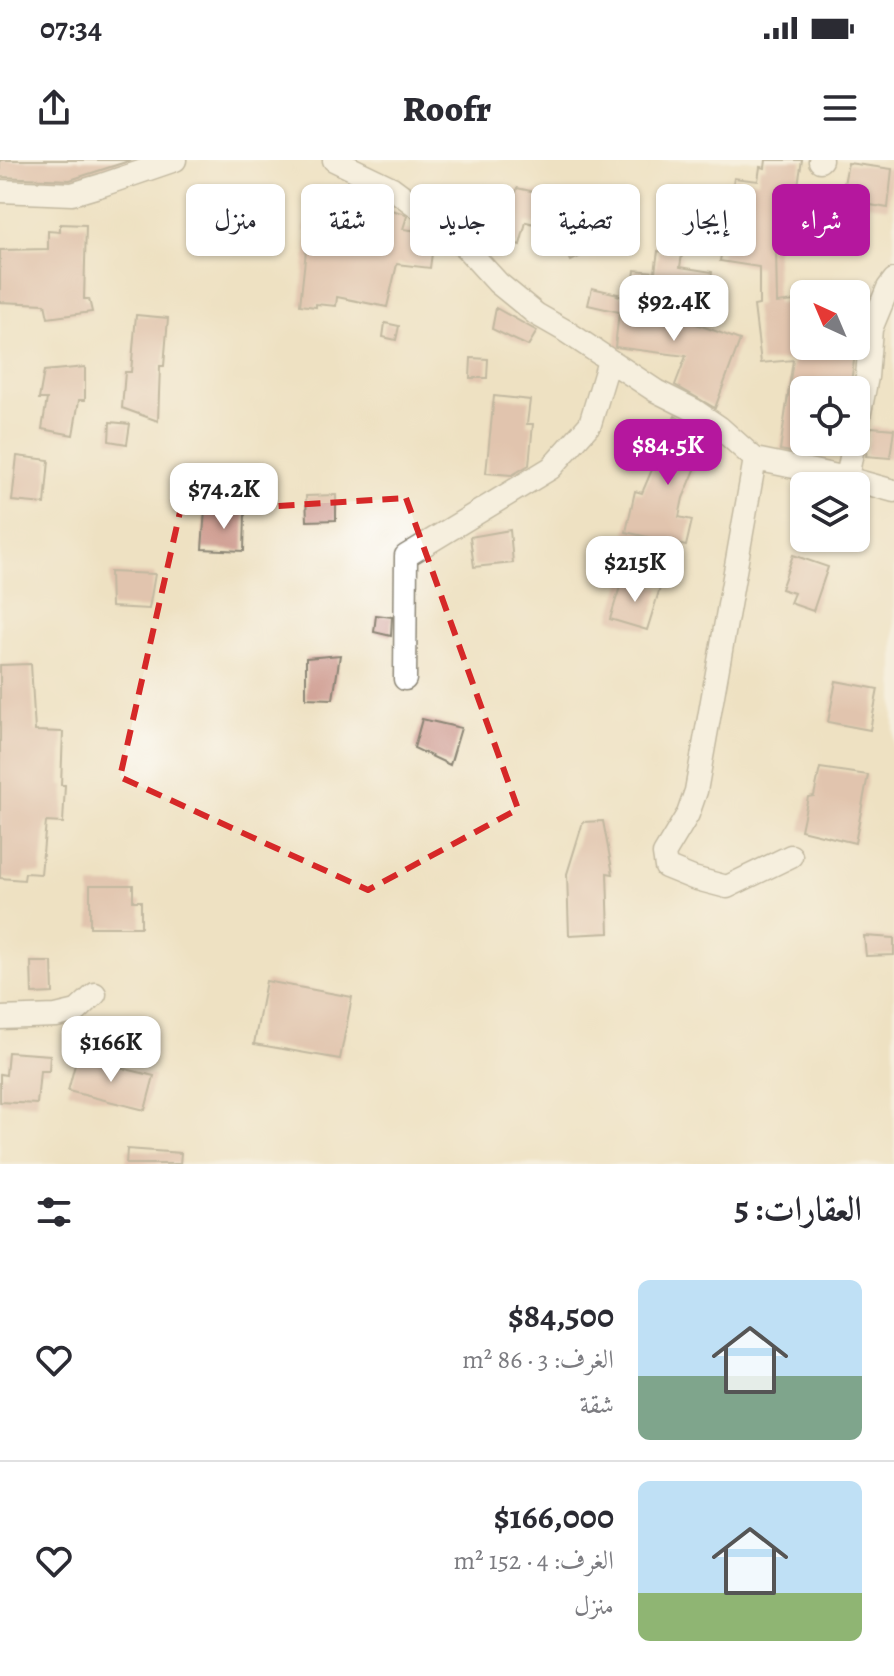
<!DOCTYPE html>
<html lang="ar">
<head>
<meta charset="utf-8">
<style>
	body { margin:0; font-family:Alegreya,Amiri,serif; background:#f7f7f7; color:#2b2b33; direction:rtl; height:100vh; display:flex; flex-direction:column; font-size:30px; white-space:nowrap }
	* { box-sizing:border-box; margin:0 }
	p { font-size:26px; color:#7c7c81 }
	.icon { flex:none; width:44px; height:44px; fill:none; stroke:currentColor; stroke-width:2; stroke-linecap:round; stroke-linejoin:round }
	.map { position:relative; height:1004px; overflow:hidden; direction:ltr }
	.side { display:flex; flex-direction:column; background:#fff; flex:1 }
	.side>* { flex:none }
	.guide { position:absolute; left:24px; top:24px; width:846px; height:72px; direction:rtl; display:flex; gap:16px }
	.needle { width:52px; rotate:316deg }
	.tools { position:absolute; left:790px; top:120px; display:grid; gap:16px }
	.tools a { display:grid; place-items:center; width:80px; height:80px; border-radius:12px; background:#fff; box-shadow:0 2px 6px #0004; font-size:40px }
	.price { position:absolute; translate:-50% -68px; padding:0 18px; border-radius:16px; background:#fff; color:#222; font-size:26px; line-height:52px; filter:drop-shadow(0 2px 4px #0008) }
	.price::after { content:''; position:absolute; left:50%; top:48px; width:24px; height:18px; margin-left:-12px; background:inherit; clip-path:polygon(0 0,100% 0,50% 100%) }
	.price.selected { background:#b5179e; color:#fff }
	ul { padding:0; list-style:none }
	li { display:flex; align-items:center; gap:24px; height:200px; padding:0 32px }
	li+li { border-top:2px solid #e1e1e2 }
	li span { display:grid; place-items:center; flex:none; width:224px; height:160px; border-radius:12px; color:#555 }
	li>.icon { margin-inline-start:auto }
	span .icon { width:96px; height:96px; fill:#fffc; stroke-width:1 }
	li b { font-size:34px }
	h2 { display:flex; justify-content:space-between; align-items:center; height:96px; padding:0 32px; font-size:34px }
	.chip { padding:0 28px; border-radius:12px; background:#fff; box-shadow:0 2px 6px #0004; font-size:28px; line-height:72px }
	.chip.selected { background:#b5179e; color:#fff }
	.status { display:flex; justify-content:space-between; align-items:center; height:56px; padding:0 40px; background:#fff; direction:ltr }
	.status svg { height:22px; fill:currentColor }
	header { display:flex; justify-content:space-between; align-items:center; height:104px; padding:0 32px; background:#fff; font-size:36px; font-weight:800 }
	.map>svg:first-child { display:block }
	.building { fill:#d1a195 }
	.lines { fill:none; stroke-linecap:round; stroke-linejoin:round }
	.minor-casing { stroke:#8c8676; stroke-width:25 }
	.minor { stroke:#fff; stroke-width:22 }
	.marked { fill:none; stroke:#d62828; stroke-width:6; stroke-dasharray:16 10; stroke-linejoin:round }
</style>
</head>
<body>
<div class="status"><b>07:34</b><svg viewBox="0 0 49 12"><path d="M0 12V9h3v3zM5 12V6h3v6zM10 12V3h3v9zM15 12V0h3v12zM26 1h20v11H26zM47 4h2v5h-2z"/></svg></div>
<header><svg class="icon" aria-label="menu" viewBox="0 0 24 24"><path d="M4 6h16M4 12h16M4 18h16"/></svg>Roofr<svg class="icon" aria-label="share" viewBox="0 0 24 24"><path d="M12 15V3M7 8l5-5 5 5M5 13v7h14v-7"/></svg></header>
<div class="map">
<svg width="894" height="1004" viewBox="0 0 894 1004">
	<rect width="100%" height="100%" fill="#fff"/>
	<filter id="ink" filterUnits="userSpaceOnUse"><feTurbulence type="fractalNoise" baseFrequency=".0125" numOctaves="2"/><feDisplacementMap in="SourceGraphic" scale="16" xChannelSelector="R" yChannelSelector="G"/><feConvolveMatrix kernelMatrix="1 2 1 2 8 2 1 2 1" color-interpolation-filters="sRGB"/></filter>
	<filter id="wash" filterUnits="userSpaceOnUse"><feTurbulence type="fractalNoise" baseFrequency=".006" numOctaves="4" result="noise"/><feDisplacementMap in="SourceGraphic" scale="32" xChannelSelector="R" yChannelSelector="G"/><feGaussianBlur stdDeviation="1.8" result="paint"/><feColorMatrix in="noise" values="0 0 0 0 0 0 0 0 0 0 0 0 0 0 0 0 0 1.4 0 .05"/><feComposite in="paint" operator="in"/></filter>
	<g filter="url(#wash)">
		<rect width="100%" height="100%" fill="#eee1c2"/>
		<g id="blocks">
			<path class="building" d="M0,0H132L70,20L0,17Z
				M766,0H802L796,38L785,36L776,88L777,143L804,140V186H856L850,230H804V282H812L810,296L780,290L793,200L761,203L754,146L759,145V107L720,101L734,18L758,21L760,7L765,8Z
				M848,3L892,9L888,48L841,40Z
				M517,28L567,39L560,70L526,62L520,85L505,81Z
				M376,46L402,53L407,56L403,69L426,72L434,79L430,108L397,104L387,147L337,137L336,146L316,144V147L300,145L308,72L304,71L307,54L329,58V60L337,62V65L370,70Z
				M60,64L86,65L84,139H89L92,152L48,158L45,144L0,142V90L48,89V71L60,72Z
				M577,81L583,95L571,101L564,87Z
				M658,91L682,95L680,107L712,112L708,141L633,130L635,110L655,112Z
				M592,128L618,134L617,135L740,180L715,248L675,225L686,196L615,187L619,152L588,145Z
				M496,148L537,171L528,186L492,169Z
				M136,155L168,158L164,206H160L158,261L122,248L125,212H131Z
				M385,163L399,166L396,180L383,177Z
				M471,198L488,199L487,218H470Z
				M85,207V240H79L73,275L42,269L47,239H39L44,211Z
				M494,236L530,240L527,264H533L529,305L512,315L486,313Z
				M675,256L709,277L683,338L679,357L692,360L686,386L626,372L635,331L642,333Z
				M110,262L130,264L127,284L109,281Z
				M871,267L894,269L890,298L866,296Z
				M17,296L49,300L45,344L12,341Z
				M336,335V360L307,361L306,336Z
				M205,350L245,353L244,391L202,389Z
				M510,370L513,403L474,407L470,377Z
				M793,395L828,407L813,451L790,443L794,433L781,429Z
				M110,412L155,414L149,449L111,447Z
				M623,417L660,428L647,470L610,459Z
				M376,455L392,457L391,476L374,472Z
				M340,495L333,539L306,538V498Z
				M31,504L35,571L63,572L61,625H65L63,663L46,662L41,714L25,713L24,720L0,718V505Z
				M836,521L878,529L870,570L828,562Z
				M422,559L461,568L450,605L414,588Z
				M820,608L868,615L855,683L801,670L808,637L814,636Z
				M603,661L613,714L607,713L609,773L569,775L567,714L583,662Z
				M90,725H133V741H141V767H90Z
				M864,776L894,778V795L866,796Z
				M31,802H52L53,833L32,834Z
				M266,821L352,837L340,899L254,884Z
				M8,892L50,895L49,911H40L37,944L0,942V914L6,915Z
				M77,897L154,916L145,950L68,931Z
				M127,989L181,993L180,1004H126Z"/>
		</g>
	</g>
	<g filter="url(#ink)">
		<use href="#blocks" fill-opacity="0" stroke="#8c8676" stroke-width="2"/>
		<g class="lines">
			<defs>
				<path id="minor" d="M334,0L392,28L423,51L466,88L498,123L536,154L564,170L656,231L694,250L719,267L755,299L847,318L894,331
					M820,1L821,0
					M0,31L72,34L102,25L175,0
					M856,272L867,217L871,169L888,128L894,120
					M755,299L696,631L688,654L664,694L666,707L693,718L727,727L791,696
					M847,318L854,282
					M405,519L406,396L551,308L590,264L609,201
					M0,858L56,856L77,851L95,834"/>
			</defs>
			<use href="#minor" class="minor-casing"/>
			<use href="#minor" class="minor"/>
		</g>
	</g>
	<path d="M0 0H894V1004H0ZM406,338L518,649L368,730L120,617L180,352Z" fill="#eee1c2" fill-opacity=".55" fill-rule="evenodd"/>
	<path class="marked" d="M406,338L518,649L368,730L120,617L180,352Z"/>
</svg>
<div class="tools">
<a><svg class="needle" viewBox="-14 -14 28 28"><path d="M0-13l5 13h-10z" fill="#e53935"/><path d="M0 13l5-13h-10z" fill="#7c7c81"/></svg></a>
<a><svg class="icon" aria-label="locate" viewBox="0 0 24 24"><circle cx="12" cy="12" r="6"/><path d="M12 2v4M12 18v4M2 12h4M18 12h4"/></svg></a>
<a><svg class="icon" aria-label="layers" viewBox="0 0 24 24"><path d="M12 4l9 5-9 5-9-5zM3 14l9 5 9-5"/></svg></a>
</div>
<b class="price" style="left:674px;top:183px">$92.4K</b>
<b class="price selected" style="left:668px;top:327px">$84.5K</b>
<b class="price" style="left:224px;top:371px">$74.2K</b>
<b class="price" style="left:635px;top:444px">$215K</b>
<b class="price" style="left:111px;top:924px">$166K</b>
<div class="guide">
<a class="chip selected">شراء</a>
<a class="chip">إيجار</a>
<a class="chip">تصفية</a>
<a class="chip">جديد</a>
<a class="chip">شقة</a>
<a class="chip">منزل</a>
</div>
</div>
<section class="side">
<h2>العقارات: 5<svg class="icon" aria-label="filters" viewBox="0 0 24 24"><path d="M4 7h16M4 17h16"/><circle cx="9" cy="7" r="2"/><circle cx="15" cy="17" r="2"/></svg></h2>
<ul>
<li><span style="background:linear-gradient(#bfe0f5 60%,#7fa58c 0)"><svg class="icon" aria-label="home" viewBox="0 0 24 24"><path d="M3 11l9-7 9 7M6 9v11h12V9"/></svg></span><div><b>$84,500</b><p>الغرف: 3 · 86 m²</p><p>شقة</p></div><svg class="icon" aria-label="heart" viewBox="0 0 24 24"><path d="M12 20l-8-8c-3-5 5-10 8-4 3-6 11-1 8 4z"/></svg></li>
<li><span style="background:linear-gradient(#bfe0f5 70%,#8fb573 0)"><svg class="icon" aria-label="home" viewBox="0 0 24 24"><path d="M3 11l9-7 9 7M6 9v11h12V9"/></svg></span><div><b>$166,000</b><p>الغرف: 4 · 152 m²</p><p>منزل</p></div><svg class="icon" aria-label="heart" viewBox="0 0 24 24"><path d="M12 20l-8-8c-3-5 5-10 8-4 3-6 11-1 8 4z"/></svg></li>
</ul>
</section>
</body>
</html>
